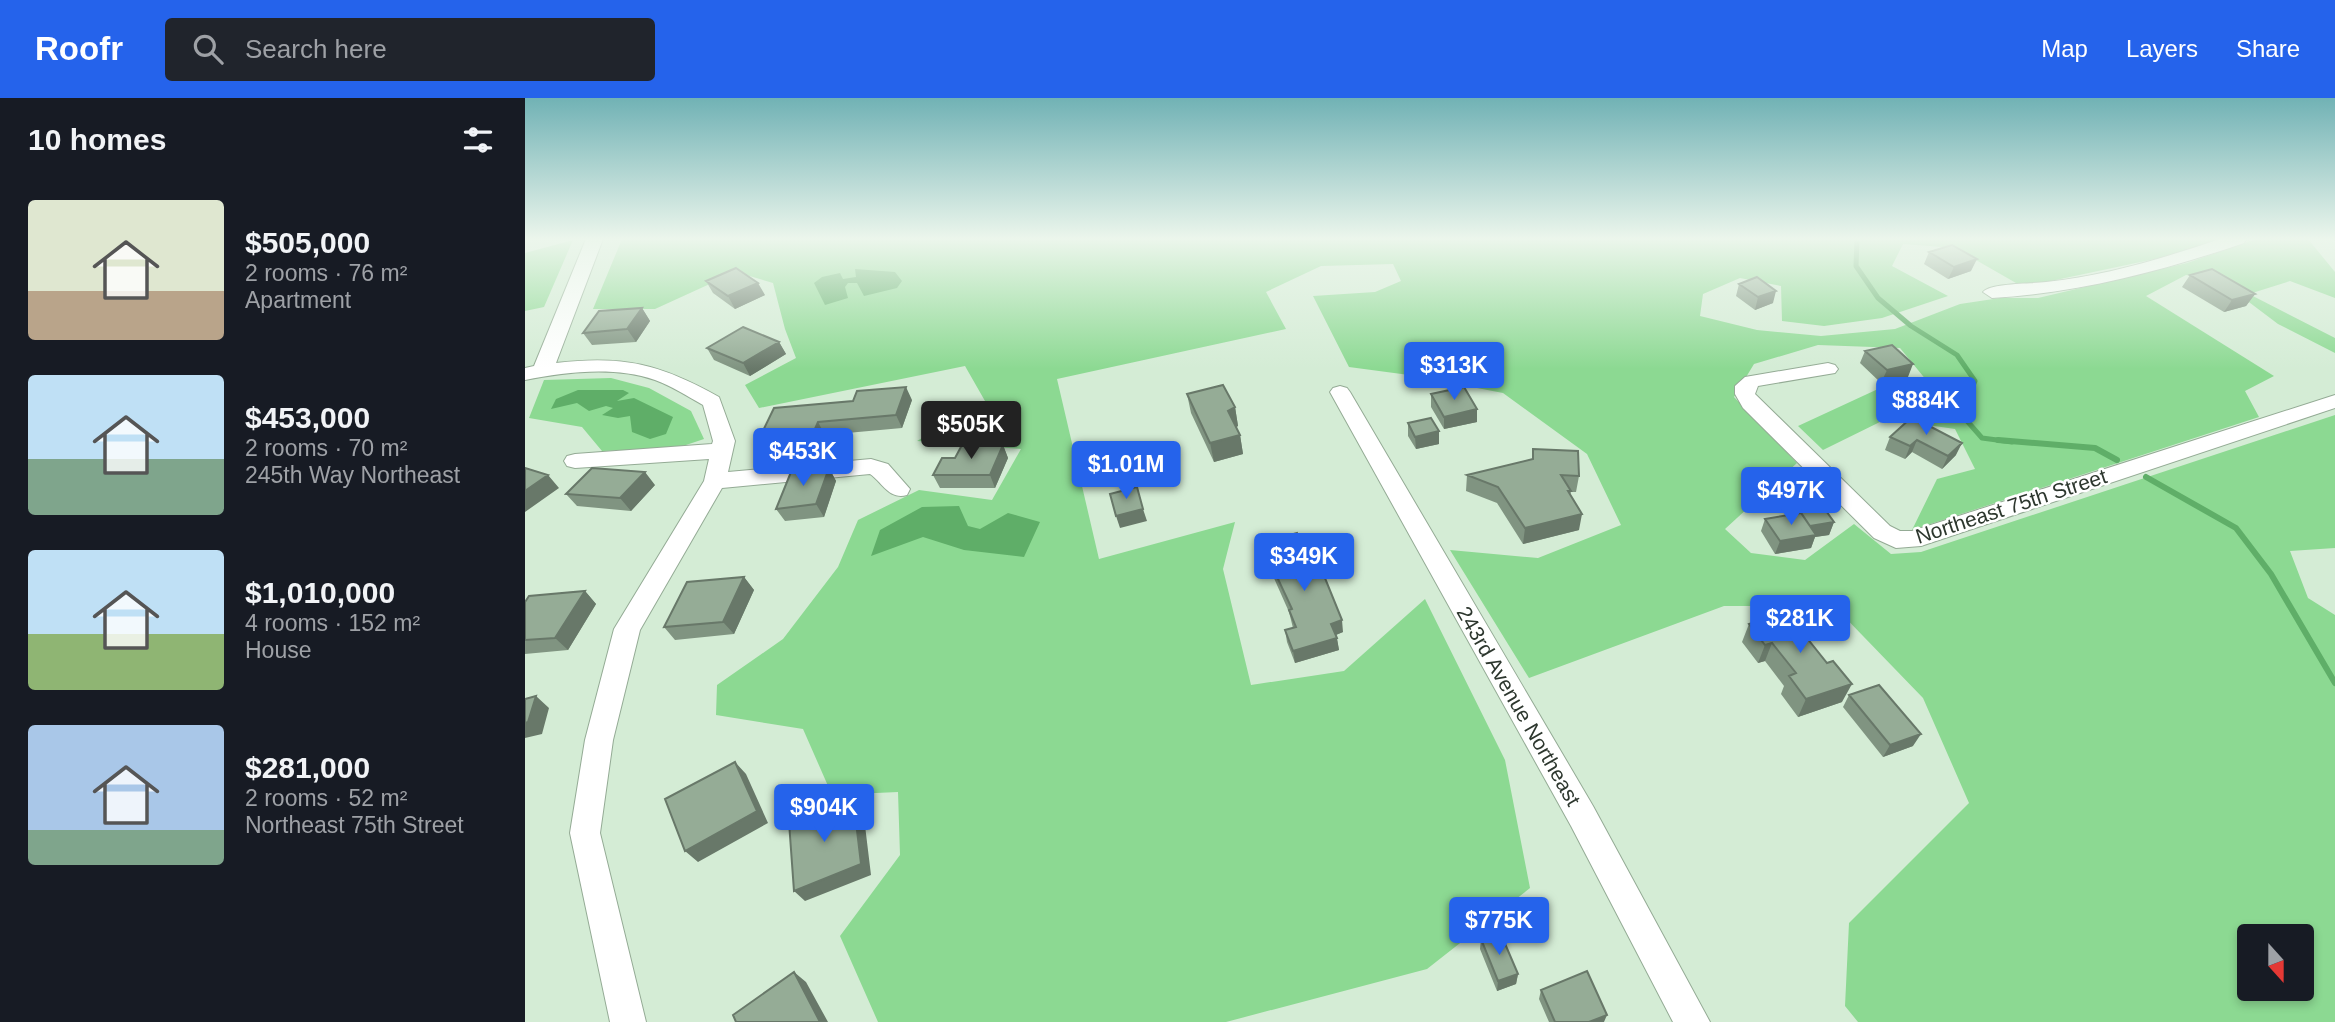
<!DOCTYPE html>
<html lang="en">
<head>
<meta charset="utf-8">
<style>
	body { margin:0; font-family:Arial,sans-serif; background:#20242c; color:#f1f3f6; height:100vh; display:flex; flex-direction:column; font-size:26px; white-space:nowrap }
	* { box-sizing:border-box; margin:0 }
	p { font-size:23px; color:#9ea1a6 }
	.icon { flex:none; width:38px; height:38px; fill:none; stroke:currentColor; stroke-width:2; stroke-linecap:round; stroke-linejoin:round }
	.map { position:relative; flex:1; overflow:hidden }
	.sheet { display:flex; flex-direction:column; background:#171b24; width:525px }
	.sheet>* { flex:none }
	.needle { width:46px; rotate:159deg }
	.buttons { position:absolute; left:1712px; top:826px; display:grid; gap:14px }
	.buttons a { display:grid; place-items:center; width:77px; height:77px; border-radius:7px; background:#171b24; box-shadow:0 4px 10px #0003; font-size:35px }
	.price { position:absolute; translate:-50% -60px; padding:0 16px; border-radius:7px; background:#2563eb; color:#fff; font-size:23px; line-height:46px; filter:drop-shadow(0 2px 4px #0008) }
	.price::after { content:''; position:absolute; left:50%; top:42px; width:21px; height:16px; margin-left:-10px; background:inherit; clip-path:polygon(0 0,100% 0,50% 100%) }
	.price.on { background:#222; color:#fff }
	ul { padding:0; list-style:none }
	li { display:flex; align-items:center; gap:21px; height:175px; padding:0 28px }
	li span { display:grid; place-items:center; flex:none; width:196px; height:140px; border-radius:7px; color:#555 }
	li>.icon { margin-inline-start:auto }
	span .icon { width:84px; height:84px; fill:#fffc; stroke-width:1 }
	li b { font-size:30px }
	h2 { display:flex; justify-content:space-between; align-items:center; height:84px; padding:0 28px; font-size:30px }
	header { display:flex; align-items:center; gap:42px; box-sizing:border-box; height:98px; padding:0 35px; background:#2563eb; color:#fff }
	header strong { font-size:33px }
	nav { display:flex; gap:38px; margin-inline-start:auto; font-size:24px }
	.search { width:490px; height:63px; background:#20242c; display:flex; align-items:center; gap:18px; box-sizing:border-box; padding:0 24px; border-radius:7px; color:#9ea1a6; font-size:26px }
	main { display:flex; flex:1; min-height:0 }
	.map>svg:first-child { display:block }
	.green { fill:#8cd992; fill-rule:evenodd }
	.water { fill:#5fae68 }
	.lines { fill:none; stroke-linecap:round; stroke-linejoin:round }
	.stream-far1 { stroke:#5fae68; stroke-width:5 }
	.stream { stroke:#5fae68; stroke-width:6 }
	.minor-casing { stroke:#94ab95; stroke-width:2 }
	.minor { fill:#fff; fill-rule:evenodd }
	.wall { fill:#809481 }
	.shaded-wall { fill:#687869 }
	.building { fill:#95ac96; stroke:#687869; stroke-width:2 }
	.labels { text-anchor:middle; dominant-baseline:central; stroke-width:5; stroke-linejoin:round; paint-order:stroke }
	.street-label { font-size:21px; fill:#2d372e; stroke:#fff }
</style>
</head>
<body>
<header>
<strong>Roofr</strong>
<div class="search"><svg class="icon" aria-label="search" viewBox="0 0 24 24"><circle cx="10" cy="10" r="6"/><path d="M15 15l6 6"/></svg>Search here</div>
<nav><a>Map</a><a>Layers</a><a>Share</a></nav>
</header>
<main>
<section class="sheet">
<h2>10 homes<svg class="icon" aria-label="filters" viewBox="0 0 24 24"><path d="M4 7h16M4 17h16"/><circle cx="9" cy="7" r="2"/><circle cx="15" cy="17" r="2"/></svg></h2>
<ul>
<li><span style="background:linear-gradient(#dfe7d0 65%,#b9a48a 0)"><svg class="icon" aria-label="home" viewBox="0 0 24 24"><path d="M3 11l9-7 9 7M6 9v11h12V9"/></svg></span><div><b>$505,000</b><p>2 rooms · 76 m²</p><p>Apartment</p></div></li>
<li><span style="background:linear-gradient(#bfe0f5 60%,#7fa58c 0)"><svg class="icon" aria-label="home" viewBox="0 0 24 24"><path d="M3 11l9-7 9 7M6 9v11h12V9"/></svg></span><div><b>$453,000</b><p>2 rooms · 70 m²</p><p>245th Way Northeast</p></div></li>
<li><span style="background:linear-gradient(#bfe0f5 60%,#8fb573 0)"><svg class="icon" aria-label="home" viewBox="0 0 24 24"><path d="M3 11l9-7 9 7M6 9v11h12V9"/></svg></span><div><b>$1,010,000</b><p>4 rooms · 152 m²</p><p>House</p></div></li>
<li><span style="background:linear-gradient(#a9c7e8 75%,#7fa58c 0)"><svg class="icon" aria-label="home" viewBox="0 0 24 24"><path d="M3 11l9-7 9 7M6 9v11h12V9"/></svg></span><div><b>$281,000</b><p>2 rooms · 52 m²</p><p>Northeast 75th Street</p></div></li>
</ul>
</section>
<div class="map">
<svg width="1810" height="924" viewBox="0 0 1810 924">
	<rect width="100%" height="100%" fill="#d4ecd5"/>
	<path class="green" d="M97,141H1693L1644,158L1498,189L1430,150L1378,146L1367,168L1423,198L1357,220L1299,228L1257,223L1256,188L1215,180L1178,196L1175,218L1232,232L1296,238L1370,231L1435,206L1475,200H1513L1662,165L1731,141H1783L1810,174V200L1765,183L1724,196L1810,240V255L1753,226L1696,183L1661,177L1621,198L1749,278L1720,293L1734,319L1387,432L1412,381L1450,371L1430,331L1361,321L1298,352L1273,328L1353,291L1402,283L1375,250L1293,247L1229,266L1209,299L1272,365L1200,431L1226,455L1280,462L1329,426L1366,456L1396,454L1810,317V450L1765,453L1783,500L1810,517V924H1333L1320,908L1324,825L1444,705L1398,600L1309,508H1199L1004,580L925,452L1013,460L1096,427L1062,356L978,295L884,277L824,269L788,198L850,194L876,183L868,166L796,168L741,194L761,231L532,281L574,461L710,424L698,471L726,587L819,573L900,501L980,662L1005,790L902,871L701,924H353L315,838L375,757L373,694L307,697L278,631L191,617L192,587L258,541L313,469L333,422L394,392L467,402L496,351L392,343L460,303L440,268L234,310L220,287L271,260L260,231L248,185L211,174L130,211H68ZM1724,838H1776V891H1724Z
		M48,142L19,209L0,213V155Z
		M86,280L124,290L166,313L179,341L149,351L77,353L57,329L4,320L19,282Z"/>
	<path class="water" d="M330,171L370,174L377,183L372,190L339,198L332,185H323L320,189L323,200L300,207L289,185L297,179L315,175L318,181L331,179Z
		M53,292H98L104,295L92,303L109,300L148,319L141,336L125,341L107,334L105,318L93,320L77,317L88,310L81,308L64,313L52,305L26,311L31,301Z
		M434,408L443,428L455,431L483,415L515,424L499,459L439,452L398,439L346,458L355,432L397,409Z"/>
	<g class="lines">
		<path class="stream-far1" d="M1332,141L1331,168L1353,200L1386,228L1432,257L1450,283L1436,316L1457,340L1487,344"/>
		<path class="stream" d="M1473,342L1570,350L1592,362
			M1621,379L1711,430L1746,476L1810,585"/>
		<defs>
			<path id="minor" d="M61,141H78L31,265C99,257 135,266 194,299L210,343L203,374L346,361L363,366L385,391L382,397C364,402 358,385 345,376L197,390L115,532L88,642L75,735L121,924H85L45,735L60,642L89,531L179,383L184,361L50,370L42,368L39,363L42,358L50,356L187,346L188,343L178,307C162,298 147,288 130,282C89,268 41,274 0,282V270L9,268Z
				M1695,141H1721L1719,145C1637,173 1554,195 1467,200L1458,194C1465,185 1507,186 1521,184C1580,178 1639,160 1695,141Z
				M1303,265L1310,267L1313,271L1310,275L1233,288L1230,296L1365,428L1375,433H1387L1810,297V310L1396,448L1371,450L1349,440L1218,310L1210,296V288L1220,279Z
				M815,288L822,290L825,294L1068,708L1185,924H1148L1046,728L805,294L808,290Z"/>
		</defs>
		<use href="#minor" class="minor-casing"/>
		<use href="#minor" class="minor"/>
	</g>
	<path class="wall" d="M1404,154L1446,173L1423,181L1399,166Z
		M1665,177L1730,196L1721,208L1699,214L1657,189Z
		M181,183L240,197L210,211L188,195Z
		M1214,186L1248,205L1230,212L1211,198Z
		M117,210L125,223L111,244L67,247L58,235Z
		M254,244L261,256L225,278L189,262L182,250Z
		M1340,253L1383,279L1356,285L1335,265Z
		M662,296L710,309L713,328L711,329L715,337L718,356L689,364L666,315Z
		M906,296L952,311V324L919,331L906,309Z
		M387,302L377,330L300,337L293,353L240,358L232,345L249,310Z
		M1387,319L1431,357L1417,371L1387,354L1380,361L1360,352L1365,339Z
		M883,325L914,333V346L891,351L883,338Z
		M478,347L483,360L470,390H415L408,377L430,360Z
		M1008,351L1054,378L1051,394H1046L1045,397L1054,432L998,446L972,405L941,393L942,377L1007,361Z
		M304,370L311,383L299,419L260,423L251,411Z
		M130,387L106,413L52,408L41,396Z
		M1266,400L1309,424L1304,437L1290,439L1286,450L1250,456L1236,433L1240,421L1264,417L1261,412Z
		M741,444L818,534L811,537L814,552L770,565L762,544L760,532L768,530L764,514L748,478L746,466H747L743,456Z
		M219,479L229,492L209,536L150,542L139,529Z
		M60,493L71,506L43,552L0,556V504Z
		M1224,526L1284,533L1281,539L1317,604L1273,619L1256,596L1259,588L1240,563L1233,565L1217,544Z
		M1324,597L1388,648L1358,659L1318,609Z
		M956,841L993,876L991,886L972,893L955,851Z
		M1016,892L1079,924H1024L1014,901Z"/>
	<path class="shaded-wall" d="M1452,161L1446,173L1423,181L1429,169Z
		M233,185L240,197L210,211L203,198Z
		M1251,193L1248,205L1230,212L1233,199Z
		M1730,196L1721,208L1699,214L1707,202Z
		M117,210L125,223L111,244L102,231Z
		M254,244L261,256L225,278L218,265Z
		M1388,266L1383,279L1356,285L1362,272Z
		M381,289L387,302L377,330L371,317Z
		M710,309L713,328L706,332L703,313Z
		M952,311V324L919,331V319Z
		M293,324L300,337L293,353L286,340Z
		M914,333V346L891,351L890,339Z
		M715,337L718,356L689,364L685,345Z
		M1392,342L1387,354L1380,361L1385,348Z
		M1437,345L1431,357L1417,371L1423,358Z
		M478,347L483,360L470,390L465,377Z
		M304,370L311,383L299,419L291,406Z
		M120,374L130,387L106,413L95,400Z
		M23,377L34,390L0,414V393Z
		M618,411L622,423L595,430L591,418Z
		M1057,416L1054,432L998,446L1000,430Z
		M1309,424L1304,437L1290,439L1286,450L1250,456L1255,443L1285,428Z
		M219,479L229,492L209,536L198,524Z
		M60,493L71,506L43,552L30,540Z
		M817,522L818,534L808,538L806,526Z
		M812,540L814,552L770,565L768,553Z
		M1247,545L1240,563L1233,565L1240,547Z
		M1327,586L1317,604L1273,619L1281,601Z
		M11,598L24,610L17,636L0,640V625Z
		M1396,636L1388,648L1358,659L1365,647Z
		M210,664L221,676L243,725L173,764L160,753Z
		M328,699L338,711L346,777L280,803L269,793Z
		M269,874L281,884L303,924H295Z
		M993,876L991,886L972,893L973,883Z
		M1082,917L1079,924H1064Z"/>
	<path class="building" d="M1427,147L1452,161L1429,169L1404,154Z
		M211,170L233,185L203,198L181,183Z
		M1687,171L1730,196L1707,202L1665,177Z
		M1232,179L1251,193L1233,199L1214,186Z
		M117,210L102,231L58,235L74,213Z
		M218,229L254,244L218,265L182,250Z
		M1367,247L1388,266L1362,272L1340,253Z
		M698,287L710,309L703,313L715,337L685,345L662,296Z
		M381,289L371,317L293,324L286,340L232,345L249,310L328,303L332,293Z
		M939,289L952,311L919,319L906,296Z
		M1387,319L1437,345L1423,358L1392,342L1385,348L1365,339Z
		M906,320L914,333L890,339L883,325Z
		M437,347H478L465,377H408L417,360H430Z
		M1008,351L1053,353L1054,378L1036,377L1046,393H1043L1057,416L1000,430L973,389L942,377L1008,361Z
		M0,370L23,377L0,393Z
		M67,370L120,374L95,400L41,396Z
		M304,370L291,406L251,411L266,374Z
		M612,389L618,411L591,418L585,396Z
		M1289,396L1309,424L1285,428L1266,400Z
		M1276,415L1291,437L1255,443L1240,421Z
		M772,435L781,456L789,453L817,522L806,526L812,540L768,553L760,532L771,529L764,512L767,511L746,466L750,465L741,444Z
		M219,479L198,524L139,529L162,484Z
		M60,493L30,540L0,542V504L4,498Z
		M1267,512L1284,533L1278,535L1302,565L1308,563L1327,586L1281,601L1264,578L1271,575L1247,545L1240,547L1224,526Z
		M1354,587L1396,636L1365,647L1324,597Z
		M11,598L3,624L0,625V601Z
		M210,664L232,713L160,753L140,701Z
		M328,699L336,766L269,793L264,724Z
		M975,834L993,876L973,883L956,841Z
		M1062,873L1082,917L1064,924H1030L1016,892Z
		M269,874L295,924H211L208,917Z"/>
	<linearGradient id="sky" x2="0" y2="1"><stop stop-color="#71b2b5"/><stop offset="0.52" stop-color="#ecf6ec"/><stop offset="1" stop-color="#ecf6ec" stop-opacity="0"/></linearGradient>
	<rect width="1810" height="271" fill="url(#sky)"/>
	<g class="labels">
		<g class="street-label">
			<text transform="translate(1486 408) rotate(-18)">Northeast 75th Street</text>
			<text transform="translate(994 608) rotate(60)">243rd Avenue Northeast</text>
		</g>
	</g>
</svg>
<div class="buttons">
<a><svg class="needle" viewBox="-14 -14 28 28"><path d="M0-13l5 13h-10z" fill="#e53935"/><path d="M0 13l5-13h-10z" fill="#9ea1a6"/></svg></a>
</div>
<b class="price" style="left:929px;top:304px">$313K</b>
<b class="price" style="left:1401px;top:339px">$884K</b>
<b class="price on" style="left:446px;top:363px">$505K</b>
<b class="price" style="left:278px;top:390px">$453K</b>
<b class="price" style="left:601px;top:403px">$1.01M</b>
<b class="price" style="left:1266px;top:429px">$497K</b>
<b class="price" style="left:779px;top:495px">$349K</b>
<b class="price" style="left:1275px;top:557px">$281K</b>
<b class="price" style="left:299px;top:746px">$904K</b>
<b class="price" style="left:974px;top:859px">$775K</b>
</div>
</main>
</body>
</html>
